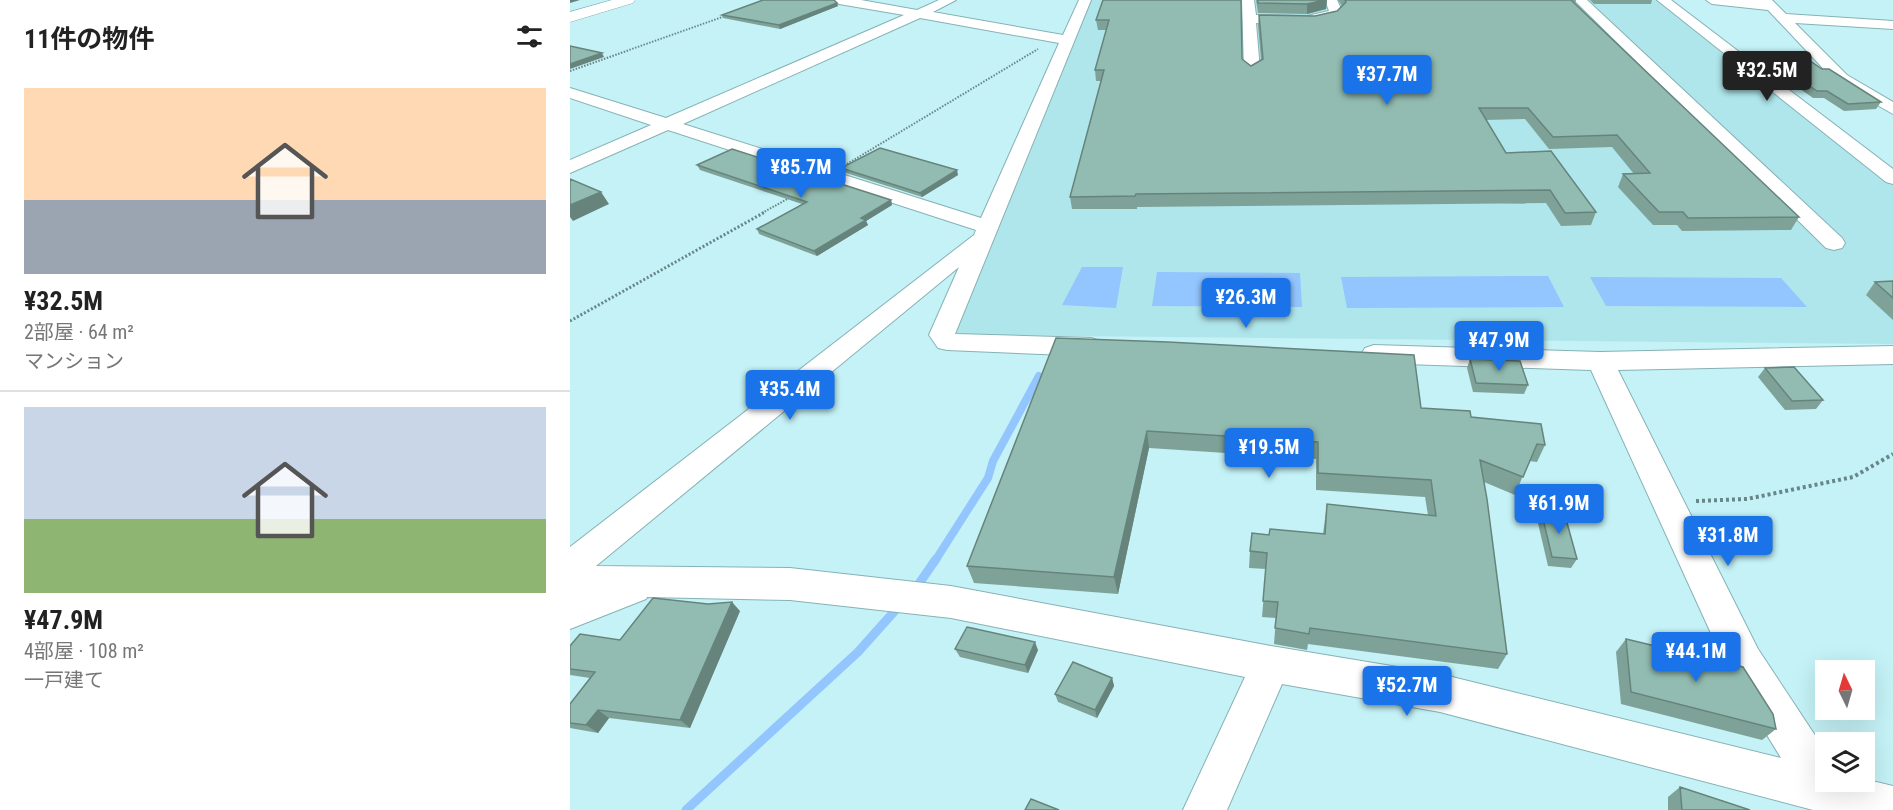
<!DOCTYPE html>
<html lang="ja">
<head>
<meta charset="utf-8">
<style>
	body { margin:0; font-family:"Roboto Condensed","Noto Sans JP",sans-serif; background:#f2f2f2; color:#222; height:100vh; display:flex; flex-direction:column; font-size:22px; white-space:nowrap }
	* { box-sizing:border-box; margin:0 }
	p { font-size:20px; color:#767676 }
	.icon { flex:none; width:33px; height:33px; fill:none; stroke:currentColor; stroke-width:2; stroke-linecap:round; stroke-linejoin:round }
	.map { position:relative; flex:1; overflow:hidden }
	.details { display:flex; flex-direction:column; background:#fff; width:570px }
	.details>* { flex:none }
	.needle { width:39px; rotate:355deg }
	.buttons { position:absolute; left:1245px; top:660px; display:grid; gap:12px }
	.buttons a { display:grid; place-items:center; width:60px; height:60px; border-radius:0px; background:#fff; box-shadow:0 6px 24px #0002; font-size:30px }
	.price { position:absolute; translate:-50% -51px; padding:0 14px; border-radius:6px; background:#1a73e8; color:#fff; font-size:20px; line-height:39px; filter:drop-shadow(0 2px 3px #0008) }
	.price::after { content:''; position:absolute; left:50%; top:36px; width:18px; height:14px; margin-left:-9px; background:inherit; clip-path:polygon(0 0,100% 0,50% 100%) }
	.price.on { background:#222; color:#fff }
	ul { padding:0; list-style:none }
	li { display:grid; align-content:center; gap:12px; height:318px; padding:0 24px }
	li+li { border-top:2px solid #e0e0e0 }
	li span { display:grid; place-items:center; height:186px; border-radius:0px; color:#555 }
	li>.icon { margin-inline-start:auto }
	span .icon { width:108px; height:108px; fill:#fffc; stroke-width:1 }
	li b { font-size:26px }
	h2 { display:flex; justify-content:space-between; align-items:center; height:72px; padding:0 24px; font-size:26px }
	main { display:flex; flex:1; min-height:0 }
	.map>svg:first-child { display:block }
	.built { fill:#afe6eb }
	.water { fill:#93c5fe }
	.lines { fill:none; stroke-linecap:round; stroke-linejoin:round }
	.stream-far1 { stroke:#93c5fe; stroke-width:8 }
	.stream { stroke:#93c5fe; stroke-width:9 }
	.minor-casing { stroke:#86b2b5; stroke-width:2 }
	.major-casing { stroke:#86b2b5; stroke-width:1 }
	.path-far2 { stroke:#678688; stroke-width:2; stroke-dasharray:1.5 1.5; stroke-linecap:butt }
	.path-far1 { stroke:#678688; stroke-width:3; stroke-dasharray:2 2; stroke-linecap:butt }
	.path { stroke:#678688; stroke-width:4; stroke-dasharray:3 3; stroke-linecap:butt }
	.minor { fill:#fff; fill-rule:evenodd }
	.major { fill:#fff; fill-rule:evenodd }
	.wall { fill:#7ea298 }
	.shaded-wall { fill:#66847c }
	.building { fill:#92bcb1; stroke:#66847c; stroke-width:1.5 }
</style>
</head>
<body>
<main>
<section class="details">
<h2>11件の物件<svg class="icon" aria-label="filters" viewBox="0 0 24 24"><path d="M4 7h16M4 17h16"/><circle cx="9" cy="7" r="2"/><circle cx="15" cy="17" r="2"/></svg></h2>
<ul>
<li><span style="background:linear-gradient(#ffd9b3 60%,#9aa5b1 0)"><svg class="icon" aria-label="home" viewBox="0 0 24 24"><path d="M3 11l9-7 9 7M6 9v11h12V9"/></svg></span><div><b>¥32.5M</b><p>2部屋 · 64 m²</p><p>マンション</p></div></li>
<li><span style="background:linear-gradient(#c9d6e8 60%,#8fb573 0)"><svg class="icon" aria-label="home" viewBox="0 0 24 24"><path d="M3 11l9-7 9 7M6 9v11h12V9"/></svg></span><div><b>¥47.9M</b><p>4部屋 · 108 m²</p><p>一戸建て</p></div></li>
</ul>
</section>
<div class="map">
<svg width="1323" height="810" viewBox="0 0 1323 810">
	<rect width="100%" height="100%" fill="#c4f2f6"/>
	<path class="built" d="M522,0H1092L1323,181V344L388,335L380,328Z"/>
	<path class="water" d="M512,267H553L546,308L492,305Z
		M587,272L730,273L732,307L582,306Z
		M978,276L994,307L777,308L771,277Z
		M1020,277L1211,278L1237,307L1036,306Z"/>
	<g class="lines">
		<path class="stream-far1" d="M365,561L418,478L423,461L469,376"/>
		<path class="stream" d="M346,588L366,559
			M116,810L288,652L330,605"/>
		<defs>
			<path id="minor" d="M263,0H291L347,10L369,0H386L363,12L493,35L509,0H521L385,334L521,338L530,341L534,347L530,353L521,356L377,350L368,348L359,335L389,267L26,566L220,568L381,586L701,646L870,674L1211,758L1160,675L1021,370L804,363L795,360L791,354L795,348L804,345L1030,352L1323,346V364L1048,370L1188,649L1256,752V782H1294V779L1323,786V810H1243L870,712L712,684L657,810H613L675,677L381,618L220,600L77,597L76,599L0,629V547L404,235L406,230L98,130L0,173V160L81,125L0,98V88L96,118L334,15L269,4ZM350,18L489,43L411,218L113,124Z
				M672,0H684L686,15L737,16L759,11L755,0H767L773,13C756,30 709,24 686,23L690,70L682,75L674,70Z
				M1004,0H1017L1272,238L1275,243L1272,248L1264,250L1256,248Z
				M1087,0H1101L1323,169V184L1316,182Z
				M1136,0H1202L1216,14L1323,21V29L1225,23L1277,75L1323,102V114L1265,81L1198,10L1142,4Z"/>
			<path id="major" d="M42,0H65L63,3L0,22V12Z"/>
		</defs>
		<use href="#minor" class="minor-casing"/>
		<use href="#major" class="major-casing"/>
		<path class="path-far2" d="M0,71L155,16
			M277,164L468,49
			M192,213L221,197"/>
		<path class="path-far1" d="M0,321L195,212"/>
		<path class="path" d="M1126,501L1177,499L1283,477L1323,454"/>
		<use href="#minor" class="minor"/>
		<use href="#major" class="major"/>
	</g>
	<path class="wall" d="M533,0L672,59L681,66L691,60L688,25L689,15L745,16L767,11L772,6L768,0H1006L1005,4L1229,217L1221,230L1112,231L1107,225H1083L1048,187L1053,174H1064L1042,147L979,149L955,119L915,120L936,153L1026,212L1021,225L991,226L976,203L567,207V209H502L500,197L531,81H526L525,70L537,30H528L526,20Z
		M686,0H757L756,9L737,14L688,13Z
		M1020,0H1082L1081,4H1024Z
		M267,3L268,6L210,29L153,18L152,15Z
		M1193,56L1252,69L1311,102L1306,109L1274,111L1254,98H1243L1226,86H1217L1190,62Z
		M127,165L321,200L322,205L296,221L298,225L247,256L189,234L187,229L232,204L130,170Z
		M271,168L388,175L352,197L273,172Z
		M1323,281V320L1296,295L1305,282Z
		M486,338L851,408L901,417L975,445L967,462L959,461L945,495L914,482L937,654L928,669L738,644L737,650L704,644L706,618L692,617L696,569L679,568L680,551L699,535L753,534L757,504L858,515L855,497L746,490V459L579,448L548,594L404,583L397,566Z
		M900,359L958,385L954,394L903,392L897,368Z
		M1195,368L1253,400L1246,409L1215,410L1188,377Z
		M971,510L1007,559L1001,568L978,566L967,519Z
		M170,611L120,728L39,718L28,733L0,728V704L20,678L0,675V646L50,640Z
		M1056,639L1206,729L1192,740L1051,704L1046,652Z
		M385,649L468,650L458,673L390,657Z
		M542,678L544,686L527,718L488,702L485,694Z
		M1110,787L1180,810H1098V797Z"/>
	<path class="shaded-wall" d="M0,0H10L0,3Z
		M757,0L756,9L737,14V4Z
		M267,3L268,6L210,29L209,25Z
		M32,53L34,57L0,69V64Z
		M387,170L388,175L352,197L350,193Z
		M31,192L39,204L3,221L0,217V205Z
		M321,200L322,205L296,221L298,225L247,256L244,251L291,218Z
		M577,431L579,448L548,594L544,577Z
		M162,602L170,611L120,728L110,720Z
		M465,642L468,650L458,673L455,665Z
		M542,678L544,686L527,718L525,710Z
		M28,710L39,718L28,733L16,725Z"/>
	<path class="building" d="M193,0H264L267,3L209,25L152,15Z
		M533,0H671L672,59L681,66L693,59L689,15L745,16L767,11L776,2L775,0H1001L1229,217L1118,218L1113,212H1089L1053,174L1080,173L1047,135L983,137L958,108H909L936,153L981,151L1026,212L995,213L980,190L566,194L565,196L500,197L534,70H525L539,20H526Z
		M688,0H755L737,4L688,3Z
		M0,46L32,53L0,64Z
		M1193,56H1233L1252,69H1259L1311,102L1278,104L1257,91H1247L1229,79H1221Z
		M310,148L387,170L350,193L271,168Z
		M162,149L321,200L291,218L296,220L244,251L187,229L237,202L127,165Z
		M0,179L31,192L0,205Z
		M1323,281V298L1305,282Z
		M486,338L598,342L844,355L851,408L900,411L901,417L971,424L975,445L967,444L953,477L910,460L917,499L937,654L740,628L739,634L705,628L708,602L693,601L697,553L680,551L682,533L699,535L700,529L755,534L757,504L866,516L861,480L748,473V442L577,431L544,577L397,566Z
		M900,359L950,361L958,385L906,383Z
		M1224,367L1253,400L1222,401L1195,368Z
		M971,510L994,512L1007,559L982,557Z
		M83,598L138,604L162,602L110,720L28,710L16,725L0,723V704L25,672L0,669V646L10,634L50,640Z
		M397,627L465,642L455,665L385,649Z
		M1056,639L1173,667L1203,714L1206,729L1061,692Z
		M503,662L542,678L525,710L485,694Z
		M1110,787L1180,810H1112Z
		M461,799L489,810H455Z"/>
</svg>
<div class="buttons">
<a><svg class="needle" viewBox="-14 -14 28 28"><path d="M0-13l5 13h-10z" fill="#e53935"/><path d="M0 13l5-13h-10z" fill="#767676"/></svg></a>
<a><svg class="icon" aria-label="layers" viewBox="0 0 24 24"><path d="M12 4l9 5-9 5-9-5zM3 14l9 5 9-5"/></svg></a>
</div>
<b class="price on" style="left:1197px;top:102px">¥32.5M</b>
<b class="price" style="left:817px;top:106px">¥37.7M</b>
<b class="price" style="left:231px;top:199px">¥85.7M</b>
<b class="price" style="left:676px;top:329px">¥26.3M</b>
<b class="price" style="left:929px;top:372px">¥47.9M</b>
<b class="price" style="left:220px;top:421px">¥35.4M</b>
<b class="price" style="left:699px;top:479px">¥19.5M</b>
<b class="price" style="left:989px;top:535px">¥61.9M</b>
<b class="price" style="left:1158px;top:567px">¥31.8M</b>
<b class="price" style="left:1126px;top:683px">¥44.1M</b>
<b class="price" style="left:837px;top:717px">¥52.7M</b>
</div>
</main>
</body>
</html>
